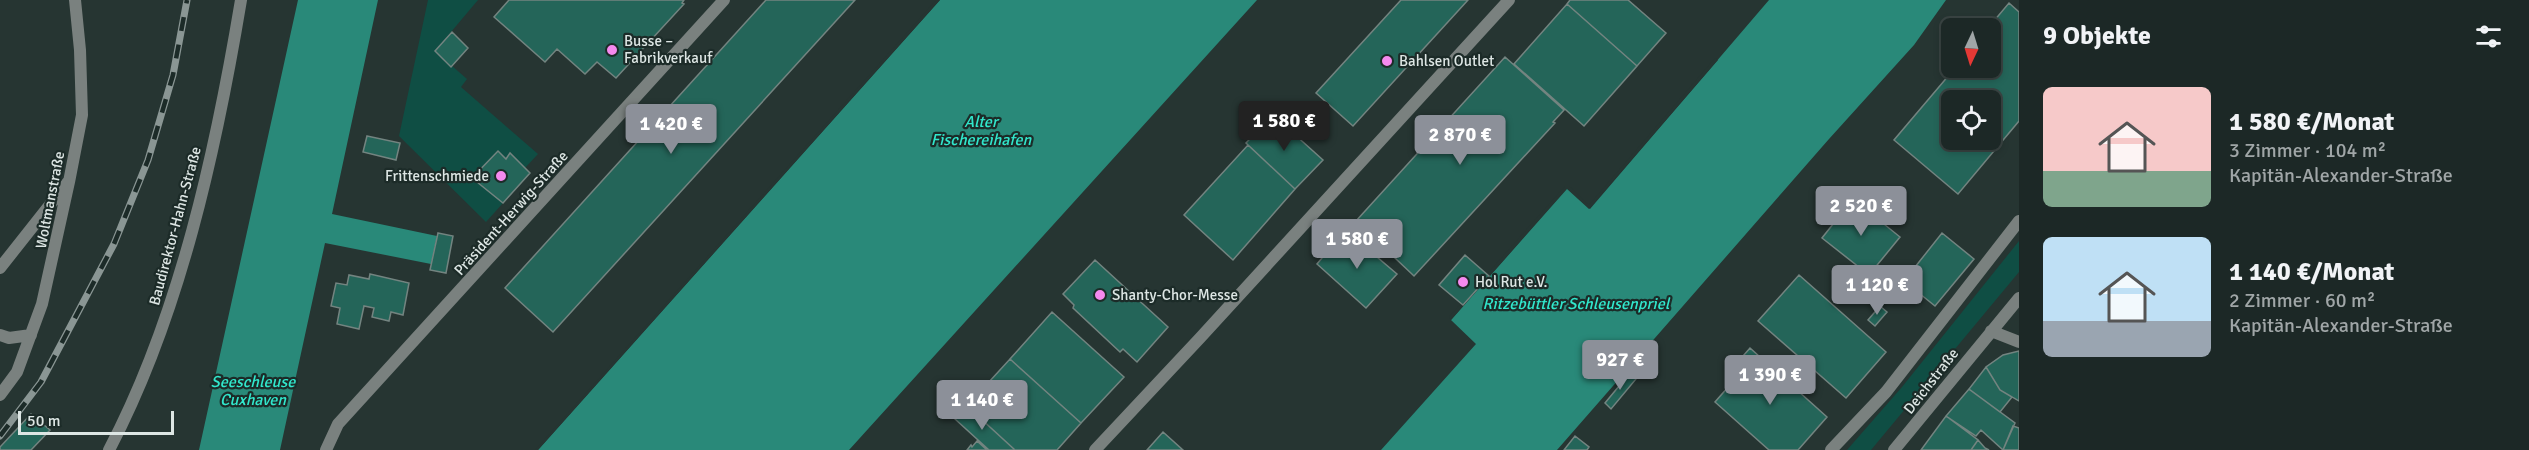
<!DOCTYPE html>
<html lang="de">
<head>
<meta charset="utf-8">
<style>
	body { margin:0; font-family:Signika,sans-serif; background:#25302e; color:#f1f3f6; height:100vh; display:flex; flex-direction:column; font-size:22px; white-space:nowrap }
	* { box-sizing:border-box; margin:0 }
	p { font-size:20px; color:#a0a6a7 }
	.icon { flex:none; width:33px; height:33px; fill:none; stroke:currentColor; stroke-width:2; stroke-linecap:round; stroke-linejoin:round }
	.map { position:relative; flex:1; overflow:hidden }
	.panel { display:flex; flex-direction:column; background:#1c2826; width:510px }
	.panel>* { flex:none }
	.needle { width:39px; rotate:184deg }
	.fabs { position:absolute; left:1941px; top:18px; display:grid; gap:12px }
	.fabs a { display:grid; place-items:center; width:60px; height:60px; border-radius:9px; background:#1c2826; box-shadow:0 3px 9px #0003,0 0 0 2px #3a4443; font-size:30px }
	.scale { position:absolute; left:18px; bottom:15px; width:156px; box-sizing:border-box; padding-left:6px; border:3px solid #dde6e4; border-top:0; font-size:16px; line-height:21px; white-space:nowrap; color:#dde6e4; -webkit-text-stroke:4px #1c2b28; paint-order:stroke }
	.price { position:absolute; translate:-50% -51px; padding:0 14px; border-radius:6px; background:#8c9099; color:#fff; font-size:20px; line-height:39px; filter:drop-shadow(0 2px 3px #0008) }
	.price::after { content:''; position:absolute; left:50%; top:36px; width:18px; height:14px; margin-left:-9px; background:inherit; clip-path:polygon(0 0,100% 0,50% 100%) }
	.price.active { background:#222; color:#fff }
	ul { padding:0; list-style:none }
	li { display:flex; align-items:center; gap:18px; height:150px; padding:0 24px }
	li span { display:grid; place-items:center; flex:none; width:168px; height:120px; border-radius:9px; color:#555 }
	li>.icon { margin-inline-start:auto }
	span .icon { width:72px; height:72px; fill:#fffc; stroke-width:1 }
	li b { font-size:26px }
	h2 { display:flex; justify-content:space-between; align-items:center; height:72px; padding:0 24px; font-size:26px }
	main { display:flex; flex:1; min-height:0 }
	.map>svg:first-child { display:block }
	.green { fill:#0f4e44 }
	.water { fill:#298979 }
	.pier { fill:#263532 }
	.building { fill:#246559; stroke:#738480; stroke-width:1.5; fill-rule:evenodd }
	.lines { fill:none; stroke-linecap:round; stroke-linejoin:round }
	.street { stroke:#7a817f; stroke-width:12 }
	.rail-casing { stroke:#8a9694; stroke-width:7 }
	.rail { stroke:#1c2b28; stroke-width:4.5; stroke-dasharray:14; stroke-linecap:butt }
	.poi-dot { fill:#f589ee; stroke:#1c2b28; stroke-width:2 }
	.labels { text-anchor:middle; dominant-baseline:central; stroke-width:4.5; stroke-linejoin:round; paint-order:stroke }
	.poi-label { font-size:15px; fill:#dde6e4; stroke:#1c2b28; text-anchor:start }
	.street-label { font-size:15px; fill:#dde6e4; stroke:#1c2b28 }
	.water-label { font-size:16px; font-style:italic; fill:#31e7cc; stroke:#1c2b28 }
</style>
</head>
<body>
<main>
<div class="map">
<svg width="2019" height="450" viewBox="0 0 2019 450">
	<rect width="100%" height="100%" fill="#263532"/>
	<path class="green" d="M428,0H478L435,51L467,79L461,87L538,154L525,168L511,153L506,159L498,151L473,178L503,203L486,222L399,136Z
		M2019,241V272L1871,450H1847L1902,387Z"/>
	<path class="water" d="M298,0H378L332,214L437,236L431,264L325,243L280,450H199Z
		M940,0H1257L849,450H538Z
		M1769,0H1946L1914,45L1829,139L1557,450H1381L1476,344L1451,320L1567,188L1590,209Z"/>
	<path class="pier" d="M936,0H940L538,450H535Z
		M1715,58L1718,60L1589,209L1567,189L1451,320L1449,317L1565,186H1569L1589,205Z"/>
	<path class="building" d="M509,0H684L682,3L684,4L616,78L597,62L585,74L557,49L545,62L494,17Z
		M766,0H855L553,332L505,288Z
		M1401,0H1468L1353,126L1316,93Z
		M1570,0H1628L1666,33L1637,66L1567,4Z
		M2009,3L2019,12V121L1958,194L1894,140L1955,68H1990V28H1988ZM1952,100H1990V140H1952Z
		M1567,4L1637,66L1584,126L1514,64Z
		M452,32L468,48L451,67L435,51Z
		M1505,57L1564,110L1553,122L1555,123L1414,276L1356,221Z
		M1273,115L1323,160L1295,189L1246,143Z
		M367,136L400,143L396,160L363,152Z
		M1248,145L1295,189L1233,260L1184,215Z
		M498,151L506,159L510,153L530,173L503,203L472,178Z
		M1853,199L1900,237L1869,275L1822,238Z
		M438,233L453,236L446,273L430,270Z
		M1942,233L1974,259L1935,306L1904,281Z
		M1337,240H1357L1397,274L1366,308L1317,264Z
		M1465,255L1489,276L1463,305L1439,285Z
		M1095,260L1168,327L1137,362L1123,349L1120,352L1073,308L1074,305L1063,294Z
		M370,274L409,283L403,315L391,312L389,321L372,317L374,308L364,306L359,329L337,324L340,308L331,306L336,283L347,285L349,275L369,279Z
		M1799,275L1886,352L1846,398L1758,321Z
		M1880,306L1887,312L1875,326L1868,320Z
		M1052,312L1124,377L1081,423L1010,359Z
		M1750,348L1827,417L1798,450H1769L1715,402L1744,369L1737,363Z
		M2019,351V401L2000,390L1986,367L2003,355Z
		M1010,359L1081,423L1057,450H1015L967,406Z
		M1986,367L2000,390L2012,397L2000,412L1969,389Z
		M1629,374L1636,379L1611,409L1605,403Z
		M1969,389L2015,423L2003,450L1981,430L1976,436L1946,416Z
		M967,406L1015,450H989L955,419Z
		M31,414L50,430L31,450H0V447Z
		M1946,416L1978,440L1971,450H1921Z
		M2013,426L2019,428V450H2003Z
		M1163,432L1183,450H1147Z
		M1575,436L1589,447L1587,450H1564Z
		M1978,440L1985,448L1989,450H1971Z
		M977,441L987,450H967L971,445L972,447Z"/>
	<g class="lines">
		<path class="street" d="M0,268L68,182
			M1991,331L2019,342
			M0,335L9,338L31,335
			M0,395L17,372L42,304L69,182L82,115L80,50L75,0
			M109,450C180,315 216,150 241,0
			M326,450L338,424L724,0
			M1095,450L1200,338L1509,0
			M1831,450L1886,392L2019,221
			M1894,450L2019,298"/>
		<defs>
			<path id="rail" d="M0,436L41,382L114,244L148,160L173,75L187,0"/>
		</defs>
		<use href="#rail" class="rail-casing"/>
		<use href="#rail" class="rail"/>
	</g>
	<g class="poi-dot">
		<circle cx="612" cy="50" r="6"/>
		<circle cx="1387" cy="61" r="6"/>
		<circle cx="501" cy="176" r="6"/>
		<circle cx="1463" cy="282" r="6"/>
		<circle cx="1100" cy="295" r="6"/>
	</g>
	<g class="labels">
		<g class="poi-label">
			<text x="624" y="41">Busse –<tspan x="624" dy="17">Fabrikverkauf</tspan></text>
			<text x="1399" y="61">Bahlsen Outlet</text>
			<text x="489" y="176" text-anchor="end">Frittenschmiede</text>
			<text x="1475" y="282">Hol Rut e.V.</text>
			<text x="1112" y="295">Shanty-Chor-Messe</text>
		</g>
		<g class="street-label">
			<text transform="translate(50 200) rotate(-79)">Woltmanstraße</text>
			<text transform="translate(511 213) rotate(-48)">Präsident-Herwig-Straße</text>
			<text transform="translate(175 226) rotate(-75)">Baudirektor-Hahn-Straße</text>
			<text transform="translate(1931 381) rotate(-52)">Deichstraße</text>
		</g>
		<g class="water-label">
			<text x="981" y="122">Alter<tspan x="981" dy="18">Fischereihafen</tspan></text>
			<text x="1576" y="304">Ritzebüttler Schleusenpriel</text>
			<text x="253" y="382">Seeschleuse<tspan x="253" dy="18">Cuxhaven</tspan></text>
		</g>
	</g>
</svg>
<div class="fabs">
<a><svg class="needle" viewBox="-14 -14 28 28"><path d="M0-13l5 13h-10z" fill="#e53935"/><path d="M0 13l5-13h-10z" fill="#a0a6a7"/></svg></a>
<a><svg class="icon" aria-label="locate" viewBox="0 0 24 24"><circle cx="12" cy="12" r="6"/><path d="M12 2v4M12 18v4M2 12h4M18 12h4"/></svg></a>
</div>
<div class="scale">50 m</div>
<b class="price active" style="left:1284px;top:152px">1 580 €</b>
<b class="price" style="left:671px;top:155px">1 420 €</b>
<b class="price" style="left:1460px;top:166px">2 870 €</b>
<b class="price" style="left:1861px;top:237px">2 520 €</b>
<b class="price" style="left:1357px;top:270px">1 580 €</b>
<b class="price" style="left:1877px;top:316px">1 120 €</b>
<b class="price" style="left:1620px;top:391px">927 €</b>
<b class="price" style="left:1770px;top:406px">1 390 €</b>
<b class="price" style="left:982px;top:431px">1 140 €</b>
</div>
<section class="panel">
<h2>9 Objekte<svg class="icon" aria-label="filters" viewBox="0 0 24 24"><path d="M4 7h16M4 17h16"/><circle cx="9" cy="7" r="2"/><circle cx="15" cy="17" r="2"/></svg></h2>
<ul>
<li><span style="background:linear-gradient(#f6c9c9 70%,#7fa58c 0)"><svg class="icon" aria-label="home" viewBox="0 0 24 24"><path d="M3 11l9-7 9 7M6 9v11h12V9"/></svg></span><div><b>1 580 €/Monat</b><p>3 Zimmer · 104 m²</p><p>Kapitän-Alexander-Straße</p></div></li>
<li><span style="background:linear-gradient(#bfe0f5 70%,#9aa5b1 0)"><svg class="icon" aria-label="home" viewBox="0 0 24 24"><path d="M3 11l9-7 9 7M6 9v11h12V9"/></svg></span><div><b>1 140 €/Monat</b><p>2 Zimmer · 60 m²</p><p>Kapitän-Alexander-Straße</p></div></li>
</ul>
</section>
</main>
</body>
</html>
